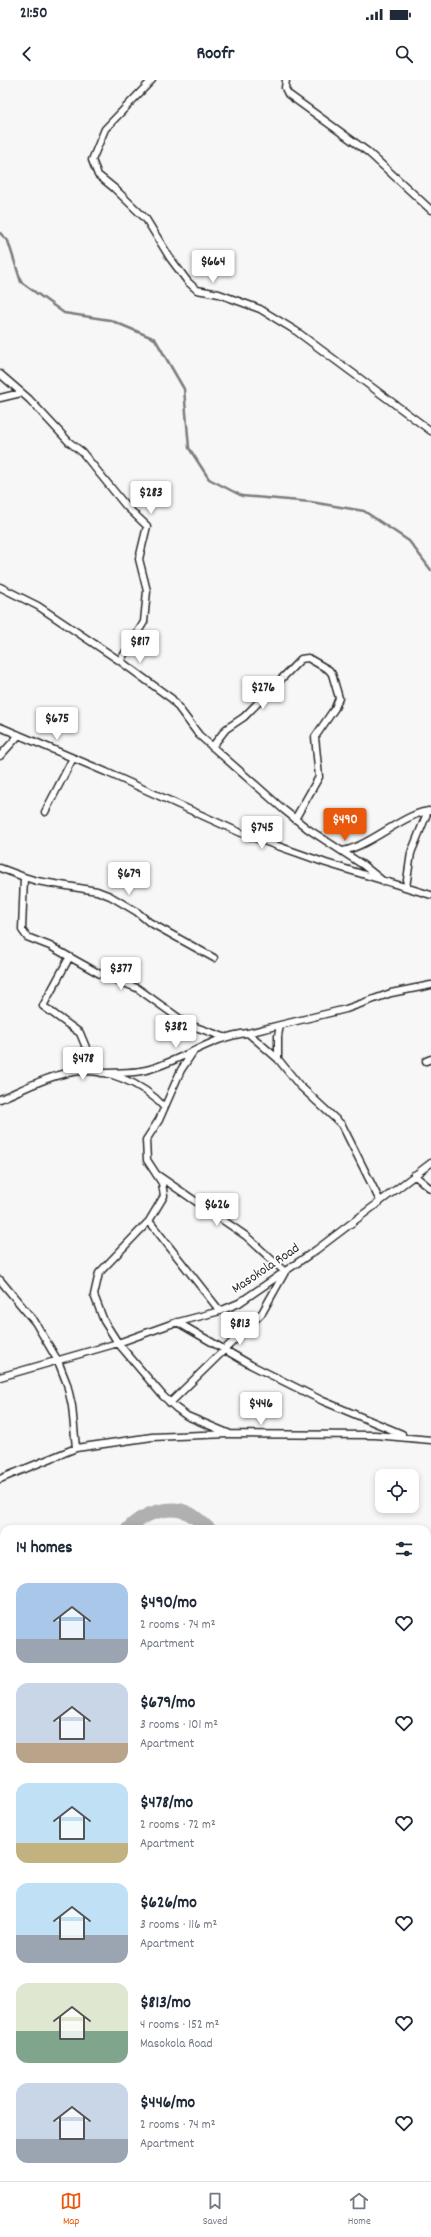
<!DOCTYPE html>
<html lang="en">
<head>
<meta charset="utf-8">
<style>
	body { margin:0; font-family:Dekko,sans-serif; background:#f6f6f7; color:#1f2937; height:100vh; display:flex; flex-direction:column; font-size:15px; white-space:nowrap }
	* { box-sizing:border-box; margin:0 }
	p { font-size:13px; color:#747a83 }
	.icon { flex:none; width:22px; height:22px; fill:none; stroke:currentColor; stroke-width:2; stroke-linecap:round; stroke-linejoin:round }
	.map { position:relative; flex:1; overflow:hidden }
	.sheet { position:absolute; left:0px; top:1445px; width:431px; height:656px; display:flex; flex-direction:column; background:#fff; border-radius:12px 12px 0 0; box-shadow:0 2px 6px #0003 }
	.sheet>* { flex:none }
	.tools { position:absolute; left:375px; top:1389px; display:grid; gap:8px }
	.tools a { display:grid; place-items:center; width:44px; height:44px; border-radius:8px; background:#fff; box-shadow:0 2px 6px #0003; font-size:20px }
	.price { position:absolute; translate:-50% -34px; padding:0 9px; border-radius:4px; background:#fff; color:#222; font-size:13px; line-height:26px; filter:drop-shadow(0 1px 2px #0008) }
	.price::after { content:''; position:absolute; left:50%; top:24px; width:12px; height:9px; margin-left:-6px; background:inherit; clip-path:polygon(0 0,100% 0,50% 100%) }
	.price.current { background:#ea580c; color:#fff }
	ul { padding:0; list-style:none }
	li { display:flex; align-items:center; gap:12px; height:100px; padding:0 16px }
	li span { display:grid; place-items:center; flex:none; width:112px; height:80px; border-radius:12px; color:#555 }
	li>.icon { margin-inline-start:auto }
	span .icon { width:48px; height:48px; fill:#fffc; stroke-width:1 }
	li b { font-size:17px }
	h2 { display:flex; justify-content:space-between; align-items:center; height:48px; padding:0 16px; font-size:17px }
	.status { display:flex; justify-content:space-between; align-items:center; height:28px; padding:0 20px; background:#fff; direction:ltr }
	.status svg { height:11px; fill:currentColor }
	header { display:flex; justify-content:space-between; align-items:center; height:52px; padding:0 16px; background:#fff; font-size:18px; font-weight:800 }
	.tab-bar { display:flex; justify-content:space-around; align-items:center; height:56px; border-top:1px solid #e0e1e3; background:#fff; font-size:11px; color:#747a83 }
	.tab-bar a { display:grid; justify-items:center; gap:2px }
	.tab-bar .current { color:#ea580c }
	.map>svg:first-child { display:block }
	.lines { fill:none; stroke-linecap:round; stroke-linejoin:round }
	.stream { stroke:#7b7b7b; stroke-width:2.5 }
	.river { stroke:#b0b0b0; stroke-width:14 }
	.street-casing { stroke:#2b2b2b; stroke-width:9 }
	.street { stroke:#fff; stroke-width:6 }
	.labels { text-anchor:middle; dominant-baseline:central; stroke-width:3.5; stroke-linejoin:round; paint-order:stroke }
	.street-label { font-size:14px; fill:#2b2b2b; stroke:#fff }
</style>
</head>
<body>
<div class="status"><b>21:50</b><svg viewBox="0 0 49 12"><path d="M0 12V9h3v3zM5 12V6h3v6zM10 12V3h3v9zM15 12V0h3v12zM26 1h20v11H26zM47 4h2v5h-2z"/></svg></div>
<header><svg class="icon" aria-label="back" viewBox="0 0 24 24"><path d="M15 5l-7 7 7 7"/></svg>Roofr<svg class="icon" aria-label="search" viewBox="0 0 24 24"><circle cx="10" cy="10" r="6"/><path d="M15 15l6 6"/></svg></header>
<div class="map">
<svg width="431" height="2101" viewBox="0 0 431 2101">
	<rect width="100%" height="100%" fill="#f7f7f7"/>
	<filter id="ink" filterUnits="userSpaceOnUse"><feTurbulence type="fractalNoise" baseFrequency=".025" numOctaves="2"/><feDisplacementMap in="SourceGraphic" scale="8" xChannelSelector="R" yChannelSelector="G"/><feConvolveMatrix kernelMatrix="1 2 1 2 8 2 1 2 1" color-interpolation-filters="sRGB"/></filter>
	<g filter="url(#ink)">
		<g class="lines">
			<path class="stream" d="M0,153L8,161L21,202L64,233L110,240L155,259L184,309L189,368L209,399L242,416L311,422L364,431L409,461L431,490"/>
			<path class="river" d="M128,1449C142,1434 170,1423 190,1434C197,1438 203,1444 209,1449
				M0,1484H4
				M427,1718L431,1723"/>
			<defs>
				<path id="street" d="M152,0L105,49L92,80L98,95L114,108L146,139L170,178L188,202L197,210L219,214L260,229L296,251L431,351
					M286,0L285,8L288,14L368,72L431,130
					M0,294L29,319L69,362L82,372L126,426L147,446L139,479L147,511L144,542L120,581L172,619L199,655L284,730L308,749L363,785L383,801
					M0,318L21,313
					M0,507L38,526L120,581
					M0,647L106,692L241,753L326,783L431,815
					M212,667L226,649L244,637L301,579L308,578L329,590L332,594L339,618L335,628L315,657L319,697L295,739
					M0,676L19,655
					M45,732L73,678
					M343,771C372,765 407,731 431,731
					M0,788L24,797L22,850L27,857L50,866L100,894L137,908L187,944L224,957
					M24,797L37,801L97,811L110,816L137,832L149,842L214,878
					M406,807L411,773L428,731
					M69,878L43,926L80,953L92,982L101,993C118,992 137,994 153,988C186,978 214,956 248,953
					M193,972L181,990L159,1040L146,1060L147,1080L162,1103L164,1116L149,1141L220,1231
					M278,979L248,953L280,945
					M426,981L431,979
					M0,1019C24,1009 47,996 73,992C105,987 143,1003 164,1027
					M156,1094L246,1156L285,1192L262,1233L170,1323
					M414,1095L431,1109
					M380,1121L342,1045L299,1005L278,979V956L280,945L346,929L391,913L431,905
					M149,1141L99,1193L94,1215L104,1241L118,1263L163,1316L176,1328L187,1336L230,1354L375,1355L431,1360
					M0,1200L35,1242L58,1281L67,1304L72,1326L76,1368L0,1399
					M177,1242L251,1285L323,1321L402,1354
					M0,1297L118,1263L171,1244L220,1231L239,1223L316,1170L431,1083
					M76,1368L152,1357L228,1354
					M0,1757L4,1759
					M0,1781L4,1775
					M0,1859L4,1861
					M0,2050L4,2044
					M236,2101L240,2097
					M358,2101L360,2097"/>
			</defs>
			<use href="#street" class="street-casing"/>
			<use href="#street" class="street"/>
		</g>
	</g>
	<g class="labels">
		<g class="street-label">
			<text transform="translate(266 1189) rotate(-34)">Masokola Road</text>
		</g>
	</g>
</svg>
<div class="tools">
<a><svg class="icon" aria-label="locate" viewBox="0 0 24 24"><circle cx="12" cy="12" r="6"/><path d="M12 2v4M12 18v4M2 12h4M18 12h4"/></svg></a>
</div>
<b class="price" style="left:213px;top:204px">$664</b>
<b class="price" style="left:151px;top:435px">$283</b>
<b class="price" style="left:140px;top:584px">$817</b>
<b class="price" style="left:263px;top:630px">$276</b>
<b class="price" style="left:57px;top:661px">$675</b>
<b class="price current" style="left:345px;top:762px">$490</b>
<b class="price" style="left:262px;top:770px">$745</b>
<b class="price" style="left:129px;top:816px">$679</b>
<b class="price" style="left:121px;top:911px">$377</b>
<b class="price" style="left:176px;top:969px">$382</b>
<b class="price" style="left:83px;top:1001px">$478</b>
<b class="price" style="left:217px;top:1147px">$626</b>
<b class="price" style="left:240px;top:1266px">$813</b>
<b class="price" style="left:261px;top:1346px">$446</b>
<section class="sheet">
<h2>14 homes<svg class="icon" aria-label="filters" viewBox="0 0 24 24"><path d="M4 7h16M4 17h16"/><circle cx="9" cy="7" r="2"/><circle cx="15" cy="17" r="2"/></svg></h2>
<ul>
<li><span style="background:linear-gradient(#a9c7e8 70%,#9aa5b1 0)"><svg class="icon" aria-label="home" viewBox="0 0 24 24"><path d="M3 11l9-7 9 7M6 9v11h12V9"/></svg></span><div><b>$490/mo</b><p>2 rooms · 74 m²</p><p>Apartment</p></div><svg class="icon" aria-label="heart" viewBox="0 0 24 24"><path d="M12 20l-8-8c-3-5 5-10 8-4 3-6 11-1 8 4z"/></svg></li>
<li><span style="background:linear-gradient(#c9d6e8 75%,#b9a48a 0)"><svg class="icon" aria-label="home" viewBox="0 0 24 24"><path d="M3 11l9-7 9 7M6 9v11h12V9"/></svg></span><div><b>$679/mo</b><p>3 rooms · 101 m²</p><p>Apartment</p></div><svg class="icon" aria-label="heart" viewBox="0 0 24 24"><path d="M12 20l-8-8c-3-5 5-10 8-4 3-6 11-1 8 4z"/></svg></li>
<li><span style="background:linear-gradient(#bfe0f5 75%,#c2b280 0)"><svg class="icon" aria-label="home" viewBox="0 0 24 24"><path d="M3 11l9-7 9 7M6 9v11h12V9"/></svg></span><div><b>$478/mo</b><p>2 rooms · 72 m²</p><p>Apartment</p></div><svg class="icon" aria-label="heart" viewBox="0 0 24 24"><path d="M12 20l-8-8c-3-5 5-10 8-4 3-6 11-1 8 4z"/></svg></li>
<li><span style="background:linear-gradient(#bfe0f5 65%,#9aa5b1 0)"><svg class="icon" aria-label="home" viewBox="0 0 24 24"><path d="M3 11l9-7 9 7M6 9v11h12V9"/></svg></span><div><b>$626/mo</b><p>3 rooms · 116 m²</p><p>Apartment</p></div><svg class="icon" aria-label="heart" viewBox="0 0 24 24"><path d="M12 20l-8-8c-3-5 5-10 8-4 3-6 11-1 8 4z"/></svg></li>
<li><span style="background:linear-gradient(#dfe7d0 60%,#7fa58c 0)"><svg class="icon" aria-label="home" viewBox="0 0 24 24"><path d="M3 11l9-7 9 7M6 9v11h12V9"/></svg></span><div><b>$813/mo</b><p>4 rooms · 152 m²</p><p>Masokola Road</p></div><svg class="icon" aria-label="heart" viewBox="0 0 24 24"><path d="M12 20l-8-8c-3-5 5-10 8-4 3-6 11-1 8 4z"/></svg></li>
<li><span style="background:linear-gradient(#c9d6e8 70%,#9aa5b1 0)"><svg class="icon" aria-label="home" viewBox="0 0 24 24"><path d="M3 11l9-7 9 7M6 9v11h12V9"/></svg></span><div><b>$446/mo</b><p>2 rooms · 74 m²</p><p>Apartment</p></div><svg class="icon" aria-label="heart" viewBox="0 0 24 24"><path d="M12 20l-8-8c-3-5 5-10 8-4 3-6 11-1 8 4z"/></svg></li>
</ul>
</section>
</div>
<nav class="tab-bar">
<a class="current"><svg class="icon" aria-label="map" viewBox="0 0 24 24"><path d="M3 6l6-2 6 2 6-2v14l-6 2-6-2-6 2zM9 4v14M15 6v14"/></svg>Map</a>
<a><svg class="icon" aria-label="saved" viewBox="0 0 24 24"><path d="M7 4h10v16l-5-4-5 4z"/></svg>Saved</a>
<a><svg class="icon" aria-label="home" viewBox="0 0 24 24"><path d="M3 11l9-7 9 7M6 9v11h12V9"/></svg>Home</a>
</nav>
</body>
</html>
